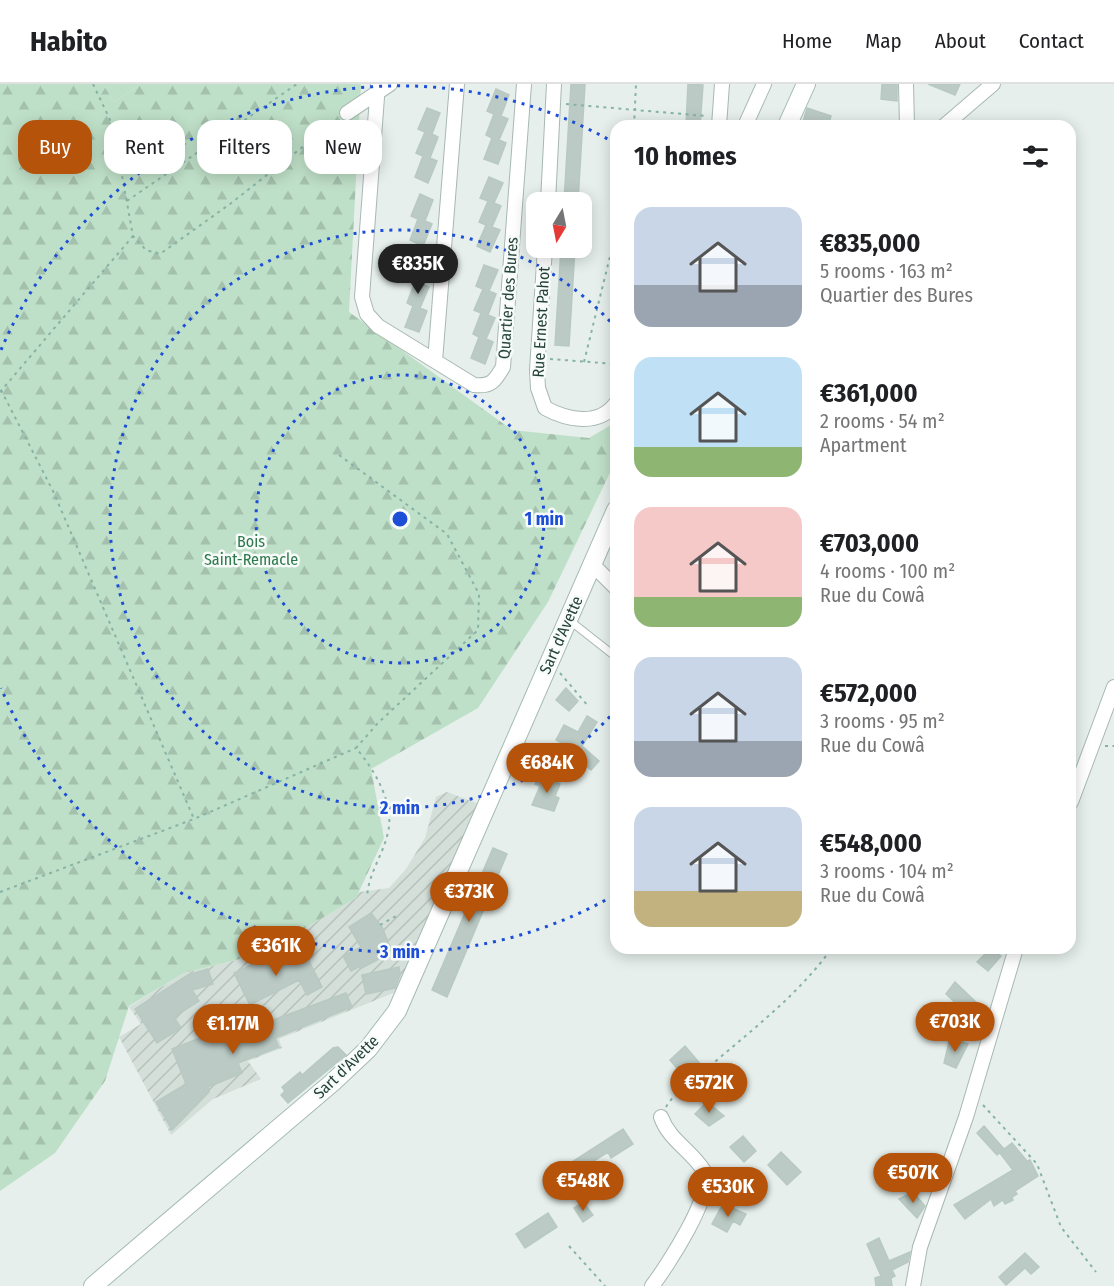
<!DOCTYPE html>
<html lang="en">
<head>
<meta charset="utf-8">
<style>
	body { margin:0; font-family:"Fira Sans Condensed",sans-serif; background:#f2f2f2; color:#202124; height:100vh; display:flex; flex-direction:column; font-size:22px; white-space:nowrap }
	* { box-sizing:border-box; margin:0 }
	p { font-size:20px; color:#757577 }
	.icon { flex:none; width:33px; height:33px; fill:none; stroke:currentColor; stroke-width:2; stroke-linecap:round; stroke-linejoin:round }
	.map { position:relative; flex:1; overflow:hidden }
	.sheet { position:absolute; left:610px; top:36px; width:466px; height:834px; display:flex; flex-direction:column; background:#fff; border-radius:18px; box-shadow:0 3px 15px #0003 }
	.sheet>* { flex:none }
	.guide { position:absolute; left:18px; top:36px; width:502px; height:54px; display:flex; gap:12px }
	.needle { width:39px; rotate:190deg }
	.tools { position:absolute; left:526px; top:108px; display:grid; gap:12px }
	.tools a { display:grid; place-items:center; width:66px; height:66px; border-radius:12px; background:#fff; box-shadow:0 3px 15px #0003; font-size:30px }
	.price { position:absolute; translate:-50% -51px; padding:0 14px; border-radius:21px; background:#b45309; color:#fff; font-size:20px; line-height:39px; filter:drop-shadow(0 2px 3px #0008) }
	.price::after { content:''; position:absolute; left:50%; top:36px; width:18px; height:14px; margin-left:-9px; background:inherit; clip-path:polygon(0 0,100% 0,50% 100%) }
	.price.on { background:#222; color:#fff }
	ul { padding:0; list-style:none }
	li { display:flex; align-items:center; gap:18px; height:150px; padding:0 24px }
	li span { display:grid; place-items:center; flex:none; width:168px; height:120px; border-radius:18px; color:#555 }
	li>.icon { margin-inline-start:auto }
	span .icon { width:72px; height:72px; fill:#fffc; stroke-width:1 }
	li b { font-size:26px }
	h2 { display:flex; justify-content:space-between; align-items:center; height:72px; padding:0 24px; font-size:26px }
	.pill { padding:0 21px; border-radius:18px; background:#fff; box-shadow:0 3px 15px #0003; font-size:21px; line-height:54px }
	.pill.on { background:#b45309; color:#fff }
	header { display:flex; align-items:center; gap:36px; box-sizing:border-box; height:84px; padding:0 30px; background:#fff; border-bottom:2px solid #e0e0e0 }
	header strong { font-size:28px }
	nav { display:flex; gap:33px; margin-inline-start:auto; font-size:21px }
	.map>svg:first-child { display:block }
	.industrial { fill:url(#industrial-furrows) }
	.grass { fill:#bfe0c8 }
	.forest { fill:url(#forest-firs) }
	.building { fill:#bbcac4; stroke:#b8c9c2; stroke-width:1.5 }
	.lines { fill:none; stroke-linecap:round; stroke-linejoin:round }
	.lane-casing { stroke:#a8b8b2; stroke-width:9 }
	.street-casing { stroke:#a8b8b2; stroke-width:16 }
	.secondary-casing { stroke:#a4bbb3; stroke-width:20 }
	.path { stroke:#86b3a5; stroke-width:2; stroke-dasharray:3 4.5; stroke-linecap:butt }
	.lane { stroke:#fff; stroke-width:7 }
	.street { stroke:#fff; stroke-width:14 }
	.secondary { stroke:#fff; stroke-width:18 }
	.ring { fill:none; stroke:#1d4ed8; stroke-width:3; stroke-dasharray:3 6 }
	.labels { text-anchor:middle; dominant-baseline:central; stroke-width:5; stroke-linejoin:round; paint-order:stroke }
	.street-label { font-size:16px; fill:#24423a; stroke:#f7fbf9 }
	.park-label { font-size:16px; fill:#2d7a4b; stroke:#f7fbf9 }
	.centre { fill:#1d4ed8; stroke:#f7fbf9; stroke-width:3 }
	.ring-label { font-size:18px; text-anchor:middle; font-weight:bold; fill:#1d4ed8; stroke:#f7fbf9; stroke-width:5; stroke-linejoin:round; paint-order:stroke }
</style>
</head>
<body>
<header>
<strong>Habito</strong>
<nav><a>Home</a><a>Map</a><a>About</a><a>Contact</a></nav>
</header>
<div class="map">
<svg width="1114" height="1202" viewBox="0 0 1114 1202">
	<defs>
		<pattern id="industrial-furrows" width="10" height="10" patternUnits="userSpaceOnUse" patternTransform="scale(1.5)"><rect width="10" height="10" fill="#d4dfda"/><path d="M-1 1l2-2M0 10L10 0M9 11l2-2" fill="none" stroke="#b6c1bc"/></pattern>
		<pattern id="forest-firs" width="22" height="20" patternUnits="userSpaceOnUse" patternTransform="scale(1.5)"><rect width="22" height="20" fill="#bfe0c8"/><path d="M5 1l3.5 6h-7zM16 11l3.5 6h-7z" fill="#a4c1ad"/></pattern>
	</defs>
	<rect width="100%" height="100%" fill="#e6efeb"/>
	<path class="industrial" d="M447,708L479,720L401,906L279,955L282,964L248,977L261,995L213,1015L171,1051L119,953L141,940L129,923L184,889L264,869L356,814L359,808L389,804L406,785L425,754L436,713Z"/>
	<path class="grass" d="M103,0H141L114,18Z"/>
	<path class="forest" d="M0,0H103L114,18L141,0H361L349,228L512,346L589,354L616,338V376L548,518L478,624L371,685L384,754L356,814L264,869L184,889L129,922L105,997L55,1069L0,1107Z"/>
	<path class="building" d="M571,0H585L578,118H564Z
		M688,0L703,1L700,42H686Z
		M882,0H897V17L881,15Z
		M928,0H960L955,11Z
		M496,5L509,11L501,32L508,35L499,56L506,59L498,80L484,75L492,54L486,51L494,30L487,27Z
		M427,24L440,29L432,50L438,53L430,74L437,77L428,99L415,93L423,72L416,69L425,48L418,45Z
		M807,24L831,32L828,42L816,38L815,42H802Z
		M489,93L503,99L494,119L501,122L492,143L500,146L490,168L477,162L486,141L479,138L488,117L480,114Z
		M420,110L433,116L425,137L432,140L423,162L410,156L418,135L411,132Z
		M561,164H575L569,262L555,261Z
		M417,174L431,180L422,200L429,203L420,224L427,227L419,248L405,243L413,222L407,219L415,198L408,195Z
		M484,181L498,186L489,207L496,210L488,231L495,234L486,255L493,258L485,280L471,274L479,253L473,250L481,229L474,226L483,205L476,202Z
		M566,604L578,617L569,627L556,616Z
		M587,632L597,638L582,662L599,677L591,686L567,666L569,663L556,656L564,641L578,648Z
		M540,691L560,700L555,712L559,714L554,727L532,721L540,702L535,700Z
		M493,764L507,770L447,913L432,906Z
		M371,829L382,843L392,868L360,885V882L351,887L343,872L361,863L349,843Z
		M991,864L1001,872L988,887L977,878Z
		M277,868L283,881L305,869L322,903L307,911L299,896L250,921L234,889Z
		M399,883L400,891L395,904L366,910L362,891Z
		M208,885L213,900L192,906L199,917L174,933L181,944L157,959L135,925L188,891Z
		M955,898L978,920L968,931L946,910Z
		M346,909L352,923L275,954L279,963L238,979L242,989L208,1003L209,1008L172,1046L156,1018L186,1000L172,965L223,945L227,953Z
		M950,954L968,960L956,984L944,979Z
		M685,962L708,989L704,993L689,980L681,989L670,976Z
		M338,963L346,971L288,1019L281,1011L285,1007L282,1003L300,988L302,991L333,964Z
		M707,1018L724,1032L709,1042L695,1030Z
		M984,1042L1004,1065L1012,1059L1027,1077L1030,1076L1038,1092L1015,1107L1017,1110L1012,1113L1013,1116L1005,1120L1003,1116L994,1122L991,1115L965,1135L954,1121L1013,1086L1000,1069L1003,1066L997,1071L977,1049Z
		M623,1045L633,1060L611,1074L608,1068L578,1087L572,1078Z
		M743,1052L756,1067L744,1078L730,1063Z
		M781,1068L801,1088L787,1101L768,1081Z
		M913,1108L925,1122L917,1134L899,1115Z
		M583,1118L593,1131L583,1138L574,1124Z
		M723,1120L746,1130L740,1141L733,1137L727,1148L712,1140Z
		M548,1129L557,1143L525,1164L516,1150Z
		M879,1154L889,1177L910,1168L908,1178L892,1186L895,1192L891,1194L892,1202H876L875,1194L881,1192L867,1160Z
		M1025,1169L1039,1183L1031,1190L1025,1184L1006,1201L999,1193Z"/>
	<g class="lines">
		<defs>
			<path id="lane" d="M569,536L616,573
				M615,584L616,576"/>
			<path id="street" d="M378,0L362,213L367,230L378,242L474,301C491,303 495,297 503,283L524,0
				M906,0L907,42
				M347,29L390,0
				M719,42L722,0
				M745,42L764,0
				M944,42L993,0
				M548,118L554,0
				M545,164L537,286L538,304L545,324C567,336 599,343 616,319
				M435,277L457,0
				M592,480L616,504
				M1071,718L1114,603
				M652,1202C666,1184 717,1106 704,1087C692,1067 669,1056 661,1033
				M913,1202L920,1163L966,1033L1016,864"/>
			<path id="secondary" d="M787,42L806,0
				M93,1202L333,998L368,965L397,927L616,426"/>
		</defs>
		<use href="#lane" class="lane-casing"/>
		<use href="#street" class="street-casing"/>
		<use href="#secondary" class="secondary-casing"/>
		<path class="path" d="M93,0L113,42L133,152L146,166L160,170L230,120L337,36
			M566,20L706,32
			M634,42L636,0
			M127,117L297,0
			M550,275L616,280
			M584,278L616,148
			M1,306L53,407L194,735
			M0,308L133,152
			M339,371L447,450L479,510L478,546L378,639L356,664C374,685 395,720 388,748C383,772 368,789 367,814
			M560,589L589,623
			M1105,662H1114
			M0,808L194,735L356,664
			M380,841L398,831
			M983,1021L1037,1080L1061,1143L1096,1188
			M666,1023C676,1006 695,995 710,982C753,945 798,911 832,864
			M569,1162L605,1202"/>
		<use href="#lane" class="lane"/>
		<use href="#street" class="street"/>
		<use href="#secondary" class="secondary"/>
	</g>
	<g class="ring">
		<circle cx="400" cy="435" r="144"/>
		<path d="M616 626A289 289 0 1 1 616 244"/>
		<path d="M613 812A433 433 0 0 1 1 604M1 266A433 433 0 0 1 613 58"/>
	</g>
	<g class="labels">
		<g class="street-label">
			<text transform="translate(508 214) rotate(-86)">Quartier des Bures</text>
			<text transform="translate(541 238) rotate(-87)">Rue Ernest Pahot</text>
			<text transform="translate(561 551) rotate(-66)">Sart d'Avette</text>
			<text transform="translate(346 983) rotate(-44)">Sart d'Avette</text>
		</g>
		<g class="park-label">
			<text x="251" y="457">Bois<tspan x="251" dy="18">Saint-Remacle</tspan></text>
		</g>
	</g>
	<circle cx="400" cy="435" r="9" class="centre"/>
	<g class="ring-label">
		<text x="544" y="441">1 min</text>
		<text x="400" y="730">2 min</text>
		<text x="400" y="874">3 min</text>
	</g>
</svg>
<div class="tools">
<a><svg class="needle" viewBox="-14 -14 28 28"><path d="M0-13l5 13h-10z" fill="#e53935"/><path d="M0 13l5-13h-10z" fill="#757577"/></svg></a>
</div>
<b class="price on" style="left:418px;top:211px">€835K</b>
<b class="price" style="left:547px;top:710px">€684K</b>
<b class="price" style="left:469px;top:839px">€373K</b>
<b class="price" style="left:276px;top:893px">€361K</b>
<b class="price" style="left:955px;top:969px">€703K</b>
<b class="price" style="left:233px;top:971px">€1.17M</b>
<b class="price" style="left:709px;top:1030px">€572K</b>
<b class="price" style="left:913px;top:1120px">€507K</b>
<b class="price" style="left:583px;top:1128px">€548K</b>
<b class="price" style="left:728px;top:1134px">€530K</b>
<div class="guide">
<a class="pill on">Buy</a>
<a class="pill">Rent</a>
<a class="pill">Filters</a>
<a class="pill">New</a>
</div>
<section class="sheet">
<h2>10 homes<svg class="icon" aria-label="filters" viewBox="0 0 24 24"><path d="M4 7h16M4 17h16"/><circle cx="9" cy="7" r="2"/><circle cx="15" cy="17" r="2"/></svg></h2>
<ul>
<li><span style="background:linear-gradient(#c9d6e8 65%,#9aa5b1 0)"><svg class="icon" aria-label="home" viewBox="0 0 24 24"><path d="M3 11l9-7 9 7M6 9v11h12V9"/></svg></span><div><b>€835,000</b><p>5 rooms · 163 m²</p><p>Quartier des Bures</p></div></li>
<li><span style="background:linear-gradient(#bfe0f5 75%,#8fb573 0)"><svg class="icon" aria-label="home" viewBox="0 0 24 24"><path d="M3 11l9-7 9 7M6 9v11h12V9"/></svg></span><div><b>€361,000</b><p>2 rooms · 54 m²</p><p>Apartment</p></div></li>
<li><span style="background:linear-gradient(#f6c9c9 75%,#8fb573 0)"><svg class="icon" aria-label="home" viewBox="0 0 24 24"><path d="M3 11l9-7 9 7M6 9v11h12V9"/></svg></span><div><b>€703,000</b><p>4 rooms · 100 m²</p><p>Rue du Cowâ</p></div></li>
<li><span style="background:linear-gradient(#c9d6e8 70%,#9aa5b1 0)"><svg class="icon" aria-label="home" viewBox="0 0 24 24"><path d="M3 11l9-7 9 7M6 9v11h12V9"/></svg></span><div><b>€572,000</b><p>3 rooms · 95 m²</p><p>Rue du Cowâ</p></div></li>
<li><span style="background:linear-gradient(#c9d6e8 70%,#c2b280 0)"><svg class="icon" aria-label="home" viewBox="0 0 24 24"><path d="M3 11l9-7 9 7M6 9v11h12V9"/></svg></span><div><b>€548,000</b><p>3 rooms · 104 m²</p><p>Rue du Cowâ</p></div></li>
</ul>
</section>
</div>
</body>
</html>
